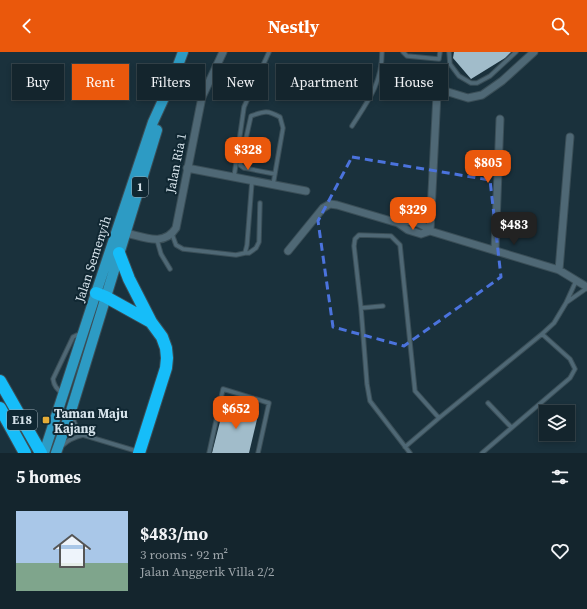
<!DOCTYPE html>
<html lang="en">
<head>
<meta charset="utf-8">
<style>
	body { margin:0; font-family:"Source Serif 4",serif; background:#1d2d35; color:#f1f3f6; height:100vh; display:flex; flex-direction:column; font-size:15px; white-space:nowrap }
	* { box-sizing:border-box; margin:0 }
	p { font-size:13px; color:#9da5aa }
	.icon { flex:none; width:22px; height:22px; fill:none; stroke:currentColor; stroke-width:2; stroke-linecap:round; stroke-linejoin:round }
	.map { position:relative; height:401px; overflow:hidden }
	.drawer { display:flex; flex-direction:column; background:#14252d; flex:1 }
	.drawer>* { flex:none }
	.guide { position:absolute; left:12px; top:12px; width:563px; height:36px; display:flex; gap:8px }
	.fabs { position:absolute; left:539px; top:353px; display:grid; gap:8px }
	.fabs a { display:grid; place-items:center; width:36px; height:36px; border-radius:0px; background:#14252d; box-shadow:0 2px 6px #0003,0 0 0 1px #334249; font-size:20px }
	.price { position:absolute; translate:-50% -34px; padding:0 9px; border-radius:8px; background:#ea580c; color:#fff; font-size:13px; line-height:26px; filter:drop-shadow(0 1px 2px #0008) }
	.price::after { content:''; position:absolute; left:50%; top:24px; width:12px; height:9px; margin-left:-6px; background:inherit; clip-path:polygon(0 0,100% 0,50% 100%) }
	.price.on { background:#222; color:#fff }
	ul { padding:0; list-style:none }
	li { display:flex; align-items:center; gap:12px; height:100px; padding:0 16px }
	li+li { border-top:1px solid #334249 }
	li span { display:grid; place-items:center; flex:none; width:112px; height:80px; border-radius:0px; color:#555 }
	li>.icon { margin-inline-start:auto }
	span .icon { width:48px; height:48px; fill:#fffc; stroke-width:1 }
	li b { font-size:17px }
	h2 { display:flex; justify-content:space-between; align-items:center; height:48px; padding:0 16px; font-size:17px }
	.tag { padding:0 14px; border-radius:0px; background:#14252d; box-shadow:0 2px 6px #0003,0 0 0 1px #334249; font-size:14px; line-height:36px }
	.tag.on { background:#ea580c; color:#fff }
	header { display:flex; justify-content:space-between; align-items:center; height:52px; padding:0 16px; background:#ea580c; color:#fff; font-size:18px; font-weight:700 }
	.map>svg:first-child { display:block }
	.building { fill:#a1bcca }
	.lines { fill:none; stroke-linecap:round; stroke-linejoin:round }
	.lane-casing { stroke:#3a4e57; stroke-width:5.5 }
	.street-casing { stroke:#3a4e57; stroke-width:9 }
	.primary-casing { stroke:#3a4e57; stroke-width:12 }
	.highway-casing { stroke:#3a4e57; stroke-width:14 }
	.lane { stroke:#4f6875; stroke-width:3.5 }
	.street { stroke:#4f6875; stroke-width:7 }
	.primary { stroke:#2d9bc4; stroke-width:10 }
	.highway { stroke:#16bdf9; stroke-width:12 }
	.marked { fill:none; stroke:#4b73dd; stroke-width:3; stroke-dasharray:8 5; stroke-linejoin:round }
	.poi-dot { fill:#e6ac36; stroke:#102732; stroke-width:1.5 }
	.labels { text-anchor:middle; dominant-baseline:central; stroke-width:4; stroke-linejoin:round; paint-order:stroke }
	.shield { fill:#102732; stroke:#9babb4; stroke-width:1 }
	.shield-label { font-size:12px; font-weight:bold; fill:#d6e3eb }
	.street-label { font-size:13px; fill:#d6e3eb; stroke:#102732 }
	.poi-label { font-size:13px; font-weight:bold; fill:#d6e3eb; stroke:#102732; text-anchor:start }
</style>
</head>
<body>
<header><svg class="icon" aria-label="back" viewBox="0 0 24 24"><path d="M15 5l-7 7 7 7"/></svg>Nestly<svg class="icon" aria-label="search" viewBox="0 0 24 24"><circle cx="10" cy="10" r="6"/><path d="M15 15l6 6"/></svg></header>
<div class="map">
<svg width="587" height="401" viewBox="0 0 587 401">
	<rect width="100%" height="100%" fill="#1a313c"/>
	<path class="building" d="M454,0H511L505,6L471,27L453,6Z
		M225,350L259,359L249,401H212Z"/>
	<g class="lines">
		<defs>
			<path id="lane" d="M403,0L407,4L439,7L440,0
				M449,0L450,12L459,24L471,31H477L490,24L516,0
				M352,74C368,49 382,31 382,0
				M234,125L244,55L269,0
				M273,133L283,76L280,65C267,58 265,59 251,64L240,113L244,116L275,122
				M172,182L176,193L183,197L236,203L245,201L247,193L252,129
				M157,188L161,202L170,217
				M245,201H249L256,196L259,190L260,151
				M567,250L587,236
				M361,256L383,254
				M62,341C57,337 54,334 53,327L73,285L77,283H82
				M488,351L511,375
				M72,364L77,377L83,383L133,398
				M63,393C69,387 75,385 83,383
				M405,395L439,366L542,282L554,271L566,251L576,229
				M209,401L223,337L269,351L258,401
				M410,401L370,349L367,332L361,256L354,194L355,187L359,183L391,184L400,193L415,339L439,366
				M482,401L570,326L575,317L570,307L542,282"/>
			<path id="street" d="M187,116L306,139
				M398,171C412,168 419,169 430,179L559,218L587,235
				M430,179L437,42L440,38L445,39L468,46L482,43L502,29L534,0
				M126,181C144,185 164,195 176,176L202,45L223,0
				M495,198L500,67
				M288,199L323,156L330,152L337,153L398,171L408,178L421,182L430,179
				M559,218L570,85"/>
			<path id="primary" d="M44,401L96,241L153,70L174,24L183,0
				M56,401L71,359L157,78"/>
			<path id="highway" d="M119,201L129,227L151,270L162,285L166,296L167,306L166,316L139,401
				M96,241L106,245L151,270
				M0,329L41,401
				M0,356L25,401"/>
		</defs>
		<use href="#lane" class="lane-casing"/>
		<use href="#street" class="street-casing"/>
		<use href="#primary" class="primary-casing"/>
		<use href="#highway" class="highway-casing"/>
		<use href="#lane" class="lane"/>
		<use href="#street" class="street"/>
		<use href="#primary" class="primary"/>
		<use href="#highway" class="highway"/>
	</g>
	<path class="marked" d="M352,105L490,128L501,225L404,294L333,275L318,169Z"/>
	<rect class="poi-dot" x="42" y="364" width="8" height="8" rx="2"/>
	<g class="labels">
		<g class="shield">
			<rect x="132" y="125" width="16" height="20" rx="3"/>
			<rect x="7" y="358" width="30" height="20" rx="3"/>
		</g>
		<g class="shield-label">
			<text x="140" y="135">1</text>
			<text x="22" y="368">E18</text>
		</g>
		<g class="street-label">
			<text transform="translate(176 111) rotate(-79)">Jalan Ria 1</text>
			<text transform="translate(93 207) rotate(-72)">Jalan Semenyih</text>
		</g>
		<g class="poi-label">
			<text x="54" y="361">Taman Maju<tspan x="54" dy="15">Kajang</tspan></text>
		</g>
	</g>
</svg>
<div class="fabs">
<a><svg class="icon" aria-label="layers" viewBox="0 0 24 24"><path d="M12 4l9 5-9 5-9-5zM3 14l9 5 9-5"/></svg></a>
</div>
<b class="price" style="left:248px;top:119px">$328</b>
<b class="price" style="left:488px;top:132px">$805</b>
<b class="price" style="left:413px;top:179px">$329</b>
<b class="price on" style="left:514px;top:194px">$483</b>
<b class="price" style="left:236px;top:378px">$652</b>
<div class="guide">
<a class="tag">Buy</a>
<a class="tag on">Rent</a>
<a class="tag">Filters</a>
<a class="tag">New</a>
<a class="tag">Apartment</a>
<a class="tag">House</a>
</div>
</div>
<section class="drawer">
<h2>5 homes<svg class="icon" aria-label="filters" viewBox="0 0 24 24"><path d="M4 7h16M4 17h16"/><circle cx="9" cy="7" r="2"/><circle cx="15" cy="17" r="2"/></svg></h2>
<ul>
<li><span style="background:linear-gradient(#a9c7e8 65%,#7fa58c 0)"><svg class="icon" aria-label="home" viewBox="0 0 24 24"><path d="M3 11l9-7 9 7M6 9v11h12V9"/></svg></span><div><b>$483/mo</b><p>3 rooms · 92 m²</p><p>Jalan Anggerik Villa 2/2</p></div><svg class="icon" aria-label="heart" viewBox="0 0 24 24"><path d="M12 20l-8-8c-3-5 5-10 8-4 3-6 11-1 8 4z"/></svg></li>
</ul>
</section>
</body>
</html>
